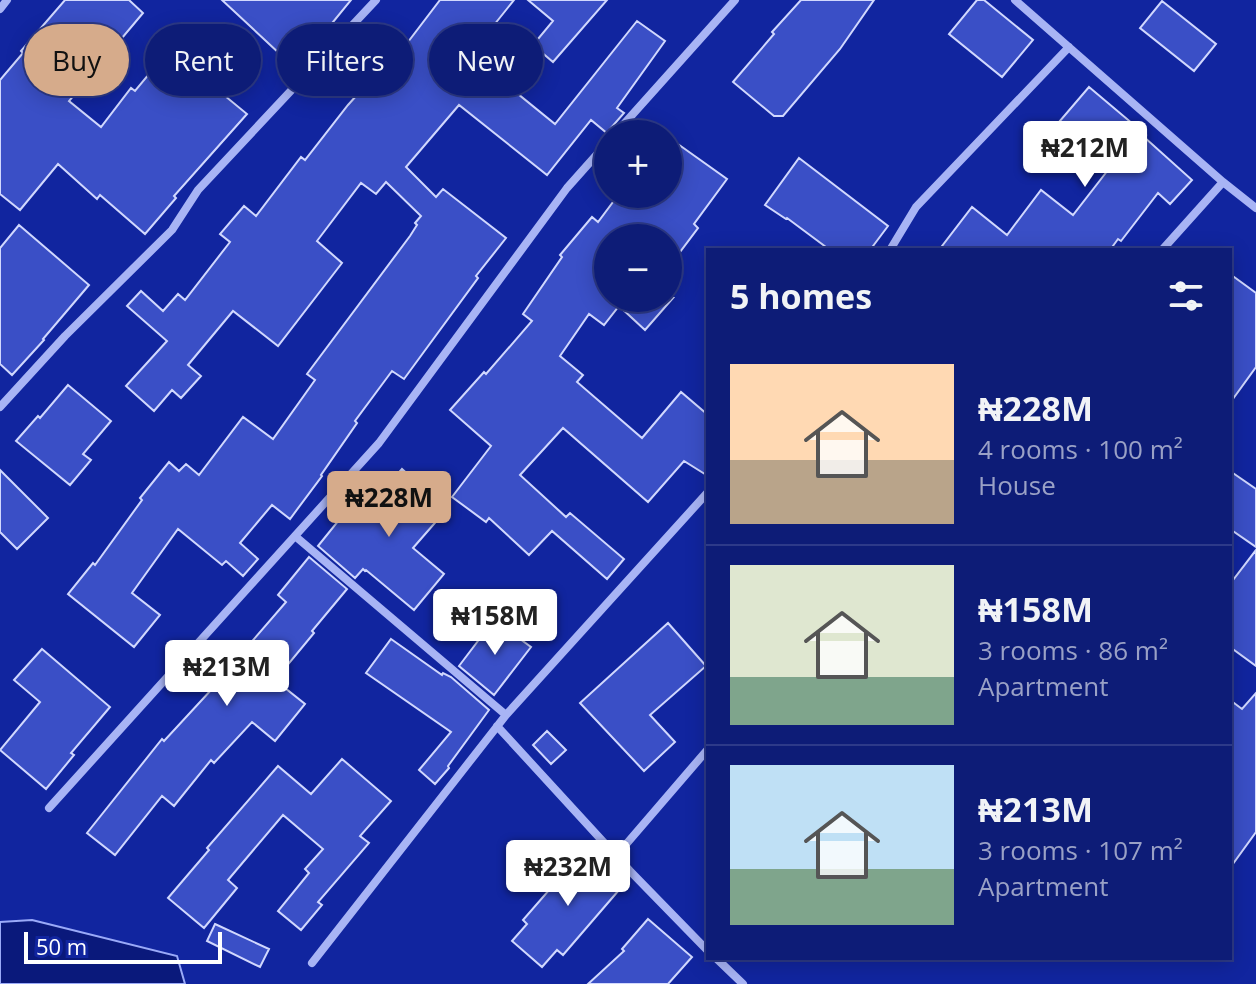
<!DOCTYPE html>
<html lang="en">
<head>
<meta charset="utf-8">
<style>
	body { margin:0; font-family:"Open Sans",sans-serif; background:#1b297f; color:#f1f3f6; height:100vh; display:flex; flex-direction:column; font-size:30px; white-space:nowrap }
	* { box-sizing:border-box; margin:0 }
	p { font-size:26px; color:#9aa1c6 }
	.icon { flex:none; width:44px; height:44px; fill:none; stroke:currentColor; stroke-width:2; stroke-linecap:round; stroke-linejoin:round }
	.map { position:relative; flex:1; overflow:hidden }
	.drawer { position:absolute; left:706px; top:248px; width:526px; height:712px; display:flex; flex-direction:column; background:#0d1c77; border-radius:0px; box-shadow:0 4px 20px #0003,0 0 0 2px #2d3a89 }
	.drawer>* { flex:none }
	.hud { position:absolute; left:24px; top:24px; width:562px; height:72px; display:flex; gap:16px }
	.controls { position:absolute; left:594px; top:120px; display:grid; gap:16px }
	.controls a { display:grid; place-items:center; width:88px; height:88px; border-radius:50%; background:#0d1c77; box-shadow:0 4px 20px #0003,0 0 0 2px #2d3a89; font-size:40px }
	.scale { position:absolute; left:24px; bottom:20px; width:198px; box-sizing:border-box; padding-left:8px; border:4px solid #fff; border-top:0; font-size:22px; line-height:28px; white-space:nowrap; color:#fff; -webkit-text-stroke:6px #11259f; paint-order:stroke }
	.price { position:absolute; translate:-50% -68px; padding:0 18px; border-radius:8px; background:#fff; color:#222; font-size:26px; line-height:52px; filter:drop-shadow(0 2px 4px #0008) }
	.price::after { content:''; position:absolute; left:50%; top:48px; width:24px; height:18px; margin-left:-12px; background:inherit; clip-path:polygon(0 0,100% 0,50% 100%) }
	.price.on { background:#d6ab8b; color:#111 }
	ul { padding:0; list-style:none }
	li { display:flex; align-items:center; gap:24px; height:200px; padding:0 24px }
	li+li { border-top:2px solid #2d3a89 }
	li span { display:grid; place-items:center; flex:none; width:224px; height:160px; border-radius:0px; color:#555 }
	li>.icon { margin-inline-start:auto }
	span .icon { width:96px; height:96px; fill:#fffc; stroke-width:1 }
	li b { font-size:34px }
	h2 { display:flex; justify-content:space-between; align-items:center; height:96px; padding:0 24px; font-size:34px }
	.pill { padding:0 28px; border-radius:36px; background:#0d1c77; box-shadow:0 4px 20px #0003,0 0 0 2px #2d3a89; font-size:28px; line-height:72px }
	.pill.on { background:#d6ab8b; color:#111 }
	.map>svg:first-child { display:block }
	.water { fill:#0a197b; stroke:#9aaaf8; stroke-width:2 }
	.building { fill:#3a4fc6; stroke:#d1d8fe; stroke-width:2 }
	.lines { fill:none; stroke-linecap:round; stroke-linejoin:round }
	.minor { stroke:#a8b4f5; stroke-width:8 }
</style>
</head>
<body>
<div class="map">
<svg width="1256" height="984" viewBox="0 0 1256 984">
	<rect width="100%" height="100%" fill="#11259f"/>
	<path class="water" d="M32,920L177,956L185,984H0V922Z"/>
	<path class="building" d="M65,0H129L143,13L69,101L101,127L131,88L135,91L169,50L247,114L174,196L176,198L145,234L100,195L97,199L58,164L20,210L0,194V80L23,53L21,51Z
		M222,0H351L333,22L336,25L295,68Z
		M440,0H514L470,55L555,124L637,21L665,41L617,108L624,113L610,129L608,134L591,120L547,175L459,105L406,167L436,197L443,189L506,238L476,276L478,278L404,379L392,371L355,421L357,423L321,475L322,476L290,519L272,505L240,543L258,559L243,576L226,561L222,565L178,529L132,593L160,615L134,647L68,594L93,563L95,565L142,500L140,498L169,462L179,471L186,464L199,475L243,417L273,439L315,380L307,374L410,236L417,225L415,223L421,216L386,182L376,194L361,183L317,241L342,263L278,346L233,311L188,365L201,376L181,398L172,390L154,411L126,386L167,341L127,306L141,291L163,311L178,294L185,300L230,242L220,234L244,206L256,216L301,157L305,160L348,105L392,56L395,59Z
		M528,0H607L553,62L533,45L553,21Z
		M801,0H874L840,49L783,116H774L733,82L774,34L772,32Z
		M977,0H984L1033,40L1002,77L949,34Z
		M1162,1L1216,44L1194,71L1140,28Z
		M1089,87L1146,135L1144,137L1192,180L1170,204L1158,193L1121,241L1118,239L1110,250H939L972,207L1007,235L1041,190L1073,215L1108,170L1073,141L1061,157L1041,143Z
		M668,137L727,179L694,224L698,228L668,268V238H608V298H673L645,330L619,306L604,325L589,314L560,356L583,375L577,382L642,438L681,392L708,415V476L684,461L648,502L563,428L520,475L566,517L570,513L624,559L607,579L552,531L529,555L489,518L486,522L452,497L491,446L450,410L484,372L486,374L532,321L523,314L562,257L560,255L592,217L598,222L619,194H668Z
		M799,158L888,226L870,250H830L787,218L786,219L765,205Z
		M19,225L89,285L43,339L44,340L12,375L0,364V248Z
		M1230,274L1256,293V367L1230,403Z
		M68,385L111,421L83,454L91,460L70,485L16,441L38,416L40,418Z
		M402,469L447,509L413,548L444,574L414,610L366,570L365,571L363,569L355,578L318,546L356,499L367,509Z
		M0,470L48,518L17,549L0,532Z
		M1230,471L1256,489V547L1230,529Z
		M1256,550V666L1230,647V584Z
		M309,557L347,589L312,631L314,633L275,680L305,704L275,741L252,722L214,763L211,760L174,806L162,796L115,855L87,833L162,739L164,741L212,689L210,688L241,652L242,653L286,602L278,595Z
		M494,620L531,647L494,695L459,666Z
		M668,623L706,666L650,715L675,742L644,771L580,703Z
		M391,639L442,675L443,673L451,677L489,710L448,766L449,768L435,784L419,770L451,732L366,673Z
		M42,649L110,707L71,753L74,755L46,789L0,750L40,702L14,680Z
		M1256,693V832L1230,868V700L1242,709Z
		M547,731L566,750L551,764L533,745Z
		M342,759L391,801L360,836L369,843L318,902L322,905L301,930L278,911L309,873L305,869L323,849L283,815L228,880L237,888L204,928L168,898L209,850L207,848L278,766L311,794Z
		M581,847L625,883L563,955L557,950L542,967L512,941L527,924L523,920L557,881L554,879Z
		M648,919L692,957L668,984H588L624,951L622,949Z
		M215,924L269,949L260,967L207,941Z"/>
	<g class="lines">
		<path class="minor" d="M1015,0L1223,182L1256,208
			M0,9L7,0
			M615,134L735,0
			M890,250L916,207L1069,47
			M1162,250L1223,182
			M0,407L65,336L172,230L198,190L376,0
			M295,536L506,715
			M497,726L630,871L708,951
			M49,808L379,443L567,188L608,142
			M616,856L708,749
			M716,958L743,984
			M312,963L506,715L708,492"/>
	</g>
</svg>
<div class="controls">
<a>+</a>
<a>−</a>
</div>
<div class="scale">50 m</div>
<b class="price" style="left:1085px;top:189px">₦212M</b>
<b class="price on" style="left:389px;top:539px">₦228M</b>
<b class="price" style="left:495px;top:657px">₦158M</b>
<b class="price" style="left:227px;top:708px">₦213M</b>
<b class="price" style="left:568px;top:908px">₦232M</b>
<div class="hud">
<a class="pill on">Buy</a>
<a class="pill">Rent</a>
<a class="pill">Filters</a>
<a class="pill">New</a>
</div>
<section class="drawer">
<h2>5 homes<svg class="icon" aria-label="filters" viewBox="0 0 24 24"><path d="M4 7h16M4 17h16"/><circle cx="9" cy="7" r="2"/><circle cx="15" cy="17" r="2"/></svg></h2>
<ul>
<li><span style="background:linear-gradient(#ffd9b3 60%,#b9a48a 0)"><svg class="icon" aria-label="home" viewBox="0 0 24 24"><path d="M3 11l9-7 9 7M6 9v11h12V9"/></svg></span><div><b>₦228M</b><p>4 rooms · 100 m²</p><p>House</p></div></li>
<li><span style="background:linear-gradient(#dfe7d0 70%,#7fa58c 0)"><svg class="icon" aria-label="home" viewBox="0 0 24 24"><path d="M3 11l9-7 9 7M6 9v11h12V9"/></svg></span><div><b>₦158M</b><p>3 rooms · 86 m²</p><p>Apartment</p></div></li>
<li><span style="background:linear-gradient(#bfe0f5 65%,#7fa58c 0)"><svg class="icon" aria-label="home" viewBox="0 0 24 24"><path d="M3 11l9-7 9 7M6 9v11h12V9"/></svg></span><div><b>₦213M</b><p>3 rooms · 107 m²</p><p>Apartment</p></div></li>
</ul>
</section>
</div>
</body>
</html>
